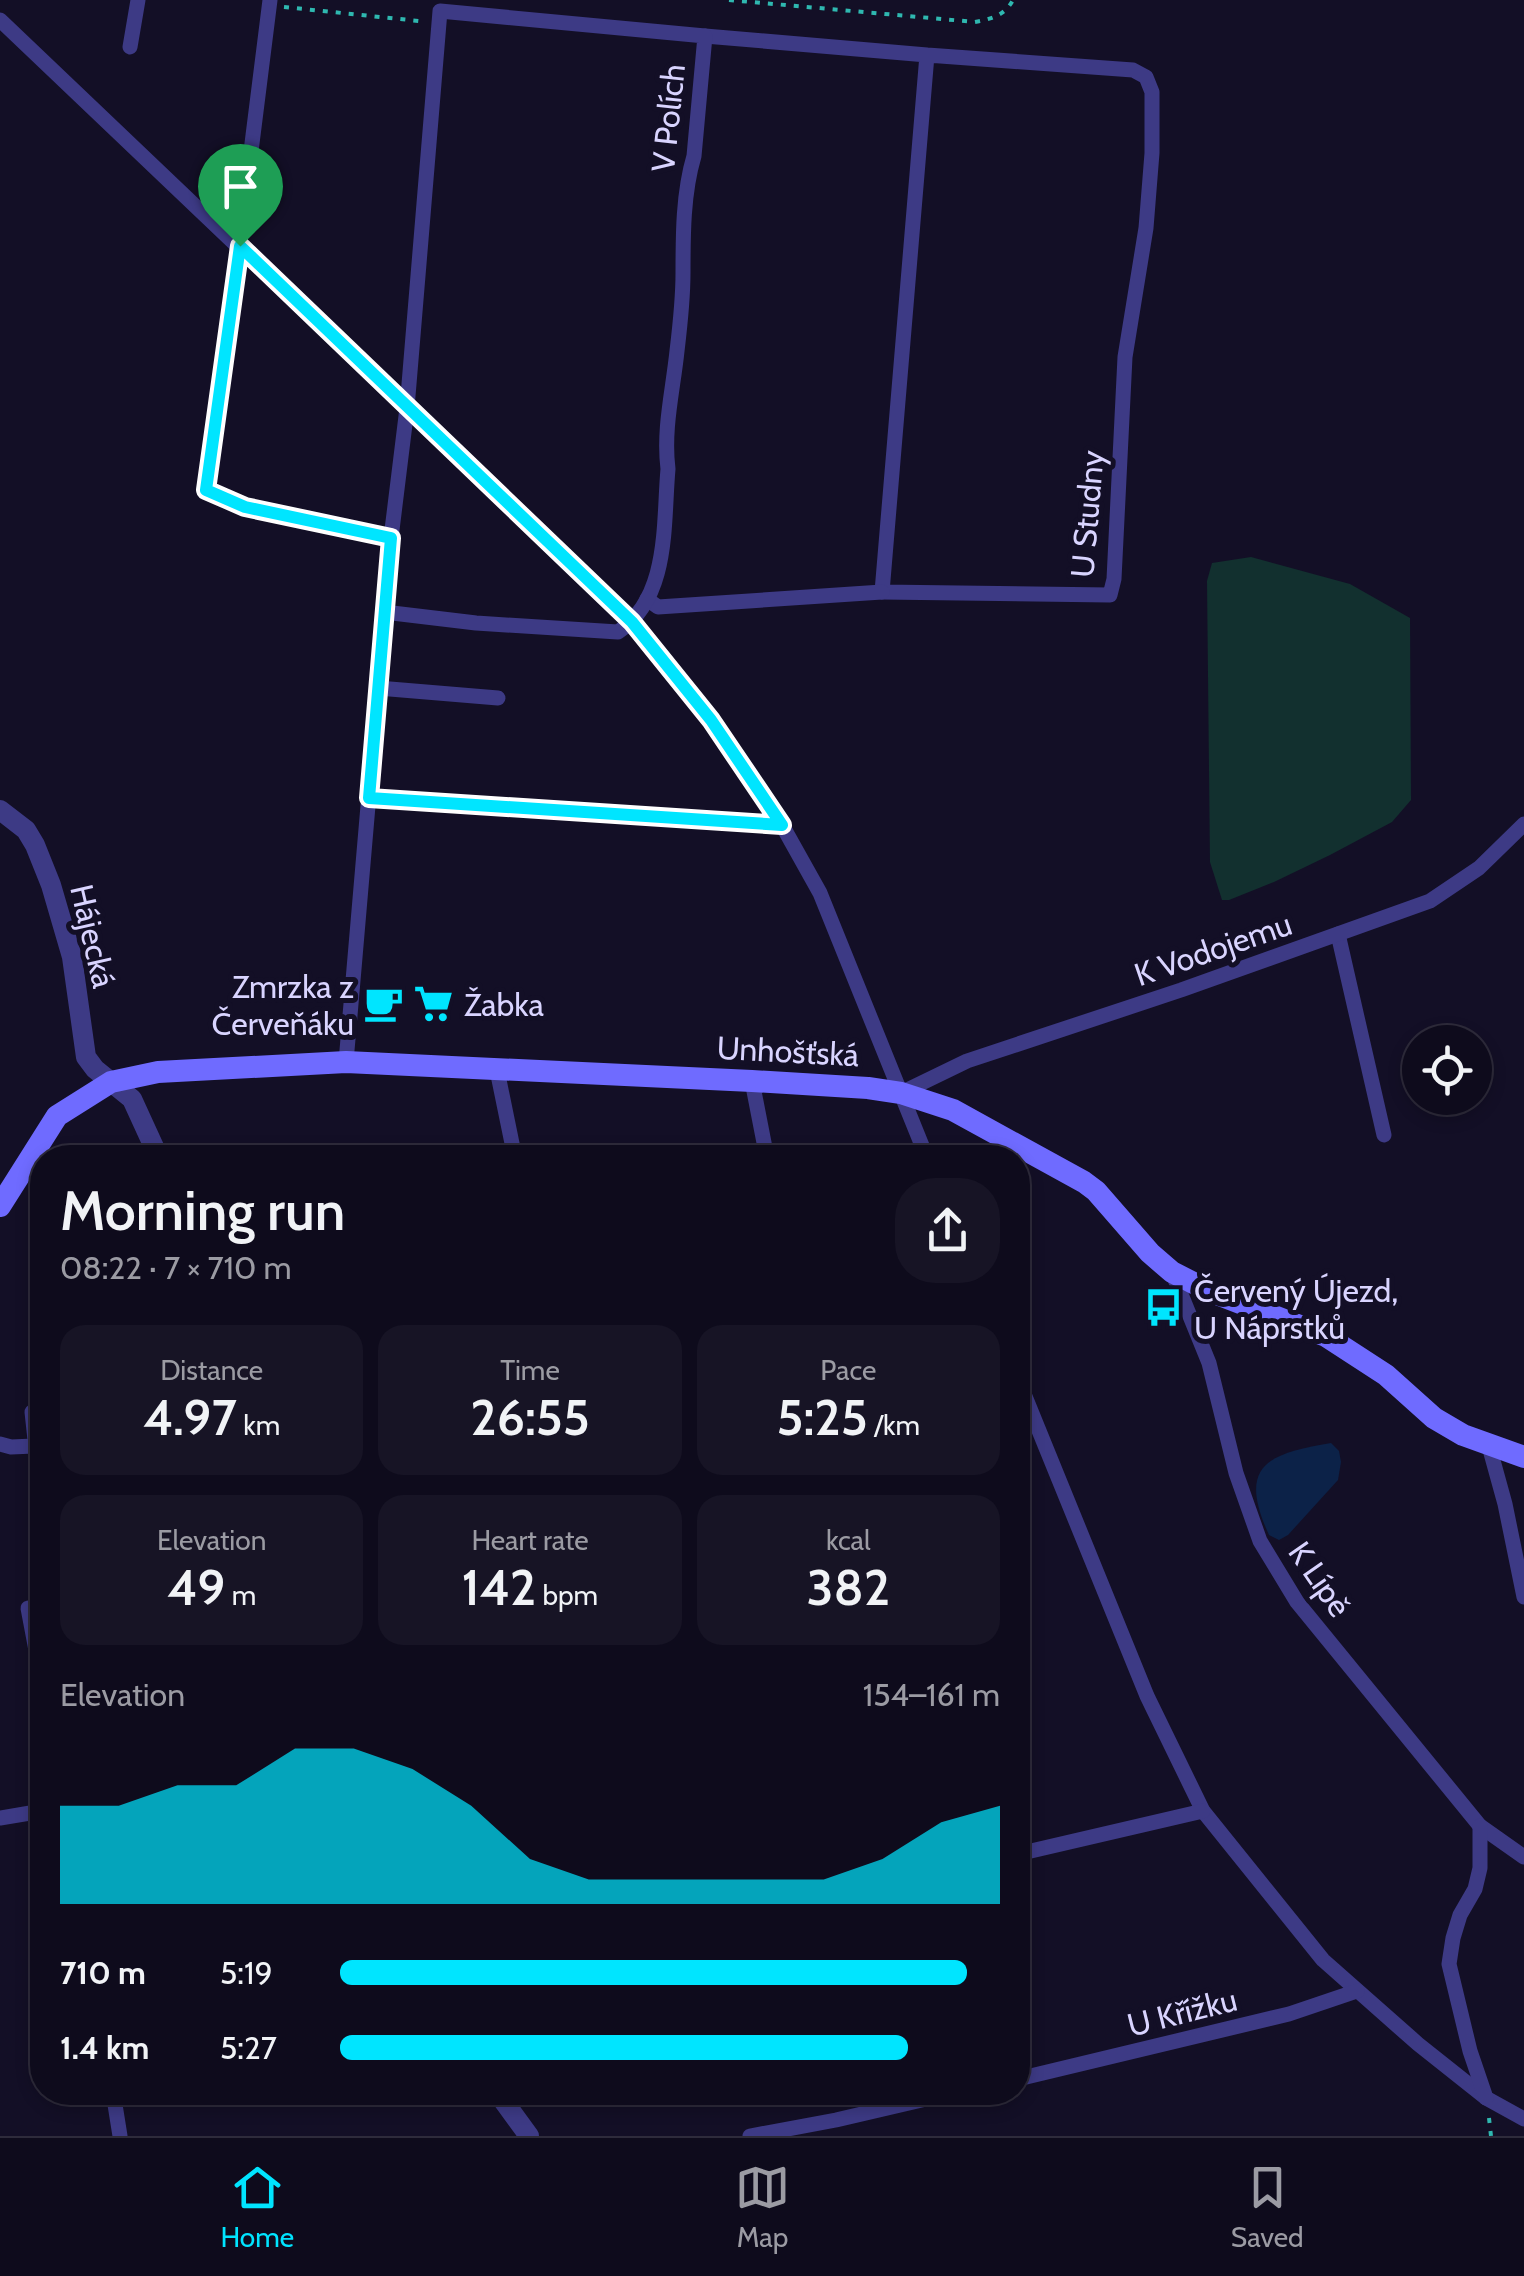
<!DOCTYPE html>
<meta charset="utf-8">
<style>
:root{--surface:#0e0b1c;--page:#171425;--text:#f1f3f6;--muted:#9b9ba3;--line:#2e2b3b;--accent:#00e5ff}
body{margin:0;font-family:Cabin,sans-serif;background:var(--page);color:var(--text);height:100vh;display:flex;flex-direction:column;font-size:38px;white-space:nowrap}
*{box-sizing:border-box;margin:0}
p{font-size:32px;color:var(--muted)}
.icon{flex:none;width:55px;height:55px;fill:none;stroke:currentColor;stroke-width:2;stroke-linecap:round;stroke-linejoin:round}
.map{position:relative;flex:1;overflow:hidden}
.side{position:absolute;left:30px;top:1145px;width:1000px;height:960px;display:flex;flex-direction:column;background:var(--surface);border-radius:40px;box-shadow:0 5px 15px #0003,0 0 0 2px var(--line)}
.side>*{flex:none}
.tools{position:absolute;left:1402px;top:1025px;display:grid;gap:20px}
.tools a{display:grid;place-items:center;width:90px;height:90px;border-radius:50%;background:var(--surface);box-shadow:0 5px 15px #0003,0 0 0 2px var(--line);font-size:50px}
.pin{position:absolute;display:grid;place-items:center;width:85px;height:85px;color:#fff;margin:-102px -42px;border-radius:50% 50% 50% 0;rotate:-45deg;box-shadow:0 0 10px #0007}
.pin .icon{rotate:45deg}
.round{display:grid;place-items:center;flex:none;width:105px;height:105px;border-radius:40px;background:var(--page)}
.overview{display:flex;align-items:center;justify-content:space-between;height:170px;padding:0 30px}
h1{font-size:55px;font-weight:600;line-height:75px}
.figures{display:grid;grid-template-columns:repeat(3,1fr);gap:15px;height:170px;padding:10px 30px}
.figures div{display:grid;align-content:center;border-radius:25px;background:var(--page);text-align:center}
.figures b{font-size:50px;font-weight:600}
.figures small{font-size:28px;font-weight:400}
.figures p{font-size:28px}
.chart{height:280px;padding:20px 30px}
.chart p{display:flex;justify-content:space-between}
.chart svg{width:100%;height:180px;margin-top:10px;fill:var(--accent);opacity:.7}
ul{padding:0 30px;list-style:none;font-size:32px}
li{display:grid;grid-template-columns:160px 120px 1fr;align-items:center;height:75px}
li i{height:25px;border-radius:12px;background:var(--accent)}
.tabs{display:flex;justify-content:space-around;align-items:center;height:140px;border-top:2px solid var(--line);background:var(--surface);font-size:28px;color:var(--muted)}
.tabs a{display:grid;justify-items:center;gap:5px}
.tabs .current{color:var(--accent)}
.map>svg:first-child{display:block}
</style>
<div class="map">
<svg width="1524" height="2136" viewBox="0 0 1524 2136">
<rect width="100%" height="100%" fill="#130f26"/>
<path fill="#12302f" d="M1251,557L1350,584L1410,618L1411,800L1392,822L1330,855L1274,882L1229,900H1222L1210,862L1207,581L1212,563Z"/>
<path fill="#0c2248" d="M1331,1443L1339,1451L1341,1462L1338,1480L1288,1535L1279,1540L1269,1535C1237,1465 1267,1454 1331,1443Z"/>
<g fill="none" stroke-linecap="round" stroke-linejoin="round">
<g stroke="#2fb8b0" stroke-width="4" stroke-dasharray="5 8" stroke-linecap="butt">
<path d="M729,0L975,22C992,19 1005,15 1013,0"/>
<path d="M284,7L419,21L423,19"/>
<path d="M1489,2118L1491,2136"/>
</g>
<g stroke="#3d3a85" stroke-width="15">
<path d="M270,0L239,247L205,490L245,507L391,538"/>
<path d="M0,20L632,622L711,719L782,825L820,893L927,1158"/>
<path d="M705,36L927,55L882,592L1110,595L1114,579L1125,357L1146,228L1152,153V92L1146,77L1133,70L927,55"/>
<path d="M130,47L138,0"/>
<path d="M647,599L658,607L882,592"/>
<path d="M378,688L498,698"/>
<path d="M369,799L782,825"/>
<path d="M1338,934L1384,1135"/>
<path d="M346,1062L391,538L407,408L440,11L705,36L694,156C683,193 683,235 683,273C683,299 680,326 677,351C673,390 663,429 668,469C663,524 670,597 618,632L476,623L384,612"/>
<path d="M497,1070L515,1158"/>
<path d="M752,1081L767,1158"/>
<path d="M901,1093L967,1061L1181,990L1430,901L1479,868L1524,824"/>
<path d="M1172,1272L1209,1363L1236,1473L1260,1541L1297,1602L1480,1826L1524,1857"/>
<path d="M1018,1379L1147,1696L1203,1811L1323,1960L1418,2044L1486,2098L1524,2119"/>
<path d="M32,1412L39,1477"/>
<path d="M0,1444L11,1447L34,1446"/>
<path d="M1489,1446L1505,1504L1524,1597"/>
<path d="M28,1608L42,1682"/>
<path d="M0,1818L42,1811"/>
<path d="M1480,1826V1868L1475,1889L1460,1915L1453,1938L1449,1964L1470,2051L1486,2098"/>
<path d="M1018,1854L1203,1811"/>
<path d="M1018,2079L1289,2014L1357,1991"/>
<path d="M113,2092L120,2136"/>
<path d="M750,2136L836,2120L956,2092"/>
</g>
<g stroke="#3d3a85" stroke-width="20">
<path d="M0,810L26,830L35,845L51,885L72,957L86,1057L95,1069L132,1099L159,1158"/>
<path d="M497,2092L529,2136"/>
</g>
<path stroke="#6f6bff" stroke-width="22" d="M0,1206L57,1116L111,1082L158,1072L346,1062L752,1081L868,1088L901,1093L953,1110L1084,1182L1096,1191L1150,1253L1172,1272L1209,1291L1326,1336L1386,1375L1434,1418L1463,1435L1524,1457"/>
</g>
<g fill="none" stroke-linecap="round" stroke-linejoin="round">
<defs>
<path id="route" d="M240,246L632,622L711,720L782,825L369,798L391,538L245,507L206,490Z"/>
</defs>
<use href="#route" stroke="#fff" stroke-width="20"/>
<use href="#route" stroke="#00e5ff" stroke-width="12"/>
</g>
<defs>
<symbol id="cafe-bare" viewBox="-9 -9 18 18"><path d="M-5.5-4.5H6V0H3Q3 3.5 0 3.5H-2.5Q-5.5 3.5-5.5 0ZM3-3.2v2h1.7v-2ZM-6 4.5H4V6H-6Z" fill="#00e5ff" stroke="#130f26" stroke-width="2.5" paint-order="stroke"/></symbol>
<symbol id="supermarket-bare" viewBox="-9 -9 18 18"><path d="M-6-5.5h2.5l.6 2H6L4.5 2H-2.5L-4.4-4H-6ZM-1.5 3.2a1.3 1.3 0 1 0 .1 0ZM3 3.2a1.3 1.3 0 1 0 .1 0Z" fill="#00e5ff" stroke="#130f26" stroke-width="2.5" paint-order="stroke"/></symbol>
<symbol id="bus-bare" viewBox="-9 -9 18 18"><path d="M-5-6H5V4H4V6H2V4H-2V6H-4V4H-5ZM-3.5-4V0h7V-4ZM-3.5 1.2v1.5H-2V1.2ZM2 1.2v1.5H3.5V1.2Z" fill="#00e5ff" stroke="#130f26" stroke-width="2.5" paint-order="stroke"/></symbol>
</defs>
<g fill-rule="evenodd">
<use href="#cafe-bare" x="356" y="976" width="55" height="55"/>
<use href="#supermarket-bare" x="406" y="976" width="55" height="55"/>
<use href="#bus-bare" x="1136" y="1280" width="55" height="55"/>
</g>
<g text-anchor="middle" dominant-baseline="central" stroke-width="10" stroke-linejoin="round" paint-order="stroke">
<g font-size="32" fill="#d9d4ff" stroke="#130f26">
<text transform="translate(668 118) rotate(-84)">V Polích</text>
<text transform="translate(1087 514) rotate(-85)">U Studny</text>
<text transform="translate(93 936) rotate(77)">Hájecká</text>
<text transform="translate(1213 949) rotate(-19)">K Vodojemu</text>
<text transform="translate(788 1051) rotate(3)">Unhošťská</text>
<text transform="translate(1320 1579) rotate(55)">K Lípě</text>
<text transform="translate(1182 2012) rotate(-14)">U Křížku</text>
</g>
<g font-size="32" fill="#d9d4ff" stroke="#130f26" text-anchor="start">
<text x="354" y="986" text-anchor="end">Zmrzka z<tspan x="354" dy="37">Červeňáku</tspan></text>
<text x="464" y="1004">Žabka</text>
<text x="1194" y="1290">Červený Újezd,<tspan x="1194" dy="37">U Náprstků</tspan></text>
</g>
</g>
</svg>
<div class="tools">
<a><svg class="icon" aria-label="locate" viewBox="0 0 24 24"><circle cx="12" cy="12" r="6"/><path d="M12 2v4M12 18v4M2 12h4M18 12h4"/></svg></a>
</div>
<div class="pin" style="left:240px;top:246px;background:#1e9e55"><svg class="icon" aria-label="arrive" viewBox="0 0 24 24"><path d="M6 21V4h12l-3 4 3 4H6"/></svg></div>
<section class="side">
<div class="overview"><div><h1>Morning run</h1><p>08:22 · 7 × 710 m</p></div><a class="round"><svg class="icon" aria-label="share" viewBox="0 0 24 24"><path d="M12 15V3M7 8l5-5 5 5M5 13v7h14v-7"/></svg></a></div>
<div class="figures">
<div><p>Distance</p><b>4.97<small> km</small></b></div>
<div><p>Time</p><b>26:55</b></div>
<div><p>Pace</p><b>5:25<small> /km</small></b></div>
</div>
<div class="figures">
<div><p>Elevation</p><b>49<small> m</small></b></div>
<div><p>Heart rate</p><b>142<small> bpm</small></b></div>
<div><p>kcal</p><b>382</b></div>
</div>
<div class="chart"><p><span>Elevation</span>154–161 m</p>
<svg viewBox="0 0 160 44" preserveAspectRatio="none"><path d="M0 44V20L10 20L20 15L30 15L40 6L50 6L60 11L70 20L80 33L90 38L100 38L110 38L120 38L130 38L140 33L150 24L160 20V44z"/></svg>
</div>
<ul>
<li><b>710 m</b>5:19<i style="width:95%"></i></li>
<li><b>1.4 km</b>5:27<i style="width:86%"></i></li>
</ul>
</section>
</div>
<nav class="tabs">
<a class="current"><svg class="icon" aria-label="home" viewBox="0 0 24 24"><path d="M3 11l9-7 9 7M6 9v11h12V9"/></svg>Home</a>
<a><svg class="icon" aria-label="map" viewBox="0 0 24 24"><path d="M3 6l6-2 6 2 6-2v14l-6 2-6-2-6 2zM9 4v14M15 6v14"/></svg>Map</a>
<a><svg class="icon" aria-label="saved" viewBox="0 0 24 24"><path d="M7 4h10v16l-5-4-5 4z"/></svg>Saved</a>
</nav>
